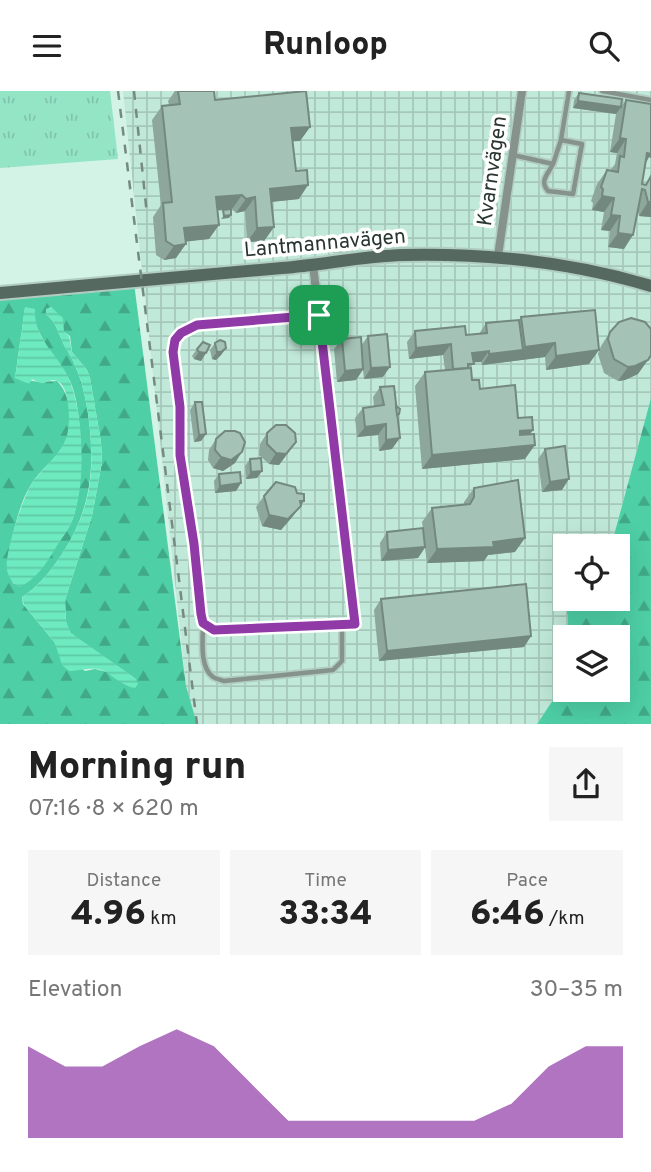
<!DOCTYPE html>
<meta charset="utf-8">
<style>
:root{--surface:#fff;--page:#f6f6f6;--text:#222;--muted:#767676;--accent:#8f3aa7}
body{margin:0;font-family:Overpass,sans-serif;background:var(--page);color:var(--text);height:100vh;display:flex;flex-direction:column;font-size:26px;white-space:nowrap}
*{box-sizing:border-box;margin:0}
p{font-size:23px;color:var(--muted)}
.icon{flex:none;width:38px;height:38px;fill:none;stroke:currentColor;stroke-width:2;stroke-linecap:round;stroke-linejoin:round}
.map{position:relative;height:633px;overflow:hidden}
.panel{display:flex;flex-direction:column;background:var(--surface);flex:1}
.panel>*{flex:none}
.tools{position:absolute;left:553px;top:443px;display:grid;gap:14px}
.tools a{display:grid;place-items:center;width:77px;height:77px;border-radius:0px;background:var(--surface);box-shadow:0 7px 28px #0002;font-size:35px}
.pin{position:absolute;display:grid;place-items:center;width:60px;height:60px;color:#fff;margin:-30px;border-radius:14px;box-shadow:0 4px 10px #0006}
.round{display:grid;place-items:center;flex:none;width:74px;height:74px;border-radius:0px;background:var(--page)}
.head{display:flex;align-items:center;justify-content:space-between;height:119px;padding:0 28px}
h1{font-size:38px;font-weight:800;line-height:52px}
.metrics{display:grid;grid-template-columns:repeat(3,1fr);gap:10px;height:119px;padding:7px 28px}
.metrics div{display:grid;align-content:center;border-radius:0px;background:var(--page);text-align:center}
.metrics b{font-size:35px;font-weight:800}
.metrics small{font-size:19px;font-weight:400}
.metrics p{font-size:19px}
.chart{height:196px;padding:14px 28px}
.chart p{display:flex;justify-content:space-between}
.chart svg{width:100%;height:126px;margin-top:7px;fill:var(--accent);opacity:.7}
header{display:flex;justify-content:space-between;align-items:center;height:91px;padding:0 28px;background:var(--surface);font-size:32px;font-weight:800}
.map>svg:first-child{display:block}
</style>
<header><svg class="icon" aria-label="menu" viewBox="0 0 24 24"><path d="M4 6h16M4 12h16M4 18h16"/></svg>Runloop<svg class="icon" aria-label="search" viewBox="0 0 24 24"><circle cx="10" cy="10" r="6"/><path d="M15 15l6 6"/></svg></header>
<div class="map">
<svg width="651" height="633" viewBox="0 0 651 633">
<defs>
<pattern id="industrial-grid" width="8" height="8" patternUnits="userSpaceOnUse" patternTransform="scale(1.75)"><rect width="8" height="8" fill="#c1e9d9"/><path d="M0 4h8M4 0v8" fill="none" stroke="#a6c8bb"/></pattern>
<pattern id="grass-tufts" width="24" height="20" patternUnits="userSpaceOnUse" patternTransform="scale(1.75)"><rect width="24" height="20" fill="#94e5c6"/><path d="M3 7l-1-3M5 7V3M7 7l1-3M15 17l-1-3M17 17v-4M19 17l1-3" fill="none" stroke="#80c5ab"/></pattern>
<pattern id="forest-firs" width="22" height="20" patternUnits="userSpaceOnUse" patternTransform="scale(1.75)"><rect width="22" height="20" fill="#4ecfa5"/><path d="M5 1l3.5 6h-7zM16 11l3.5 6h-7z" fill="#41a987"/></pattern>
<pattern id="water-rules" width="6" height="5" patternUnits="userSpaceOnUse" patternTransform="scale(1.75)"><rect width="6" height="5" fill="#6deabf"/><path d="M0 2.5h6" fill="none" stroke="#5fc9a5"/></pattern>
</defs>
<rect width="100%" height="100%" fill="#d3f3e6"/>
<path fill="url(#industrial-grid)" d="M123,0H651V307L613,448L584,455H565V459L562,460L569,546H565V591L537,633H197L186,596Z"/>
<path fill="url(#grass-tufts)" d="M0,0H110L118,68L0,77Z"/>
<g fill="url(#forest-firs)" fill-rule="evenodd">
<path d="M134,192L186,595L197,633H0V208L3,206ZM51,216L64,241L70,245L72,261L87,279L90,287L101,351L102,371L92,425L65,509L66,531L70,542L136,588L95,578L85,580L58,560L55,552L23,513L22,506C40,494 50,481 62,463C90,420 95,381 89,330C86,305 80,280 67,259C59,247 58,232 46,223V219ZM25,217C35,230 40,244 49,259C55,270 65,279 70,290C84,319 85,406 70,434C58,457 33,475 14,493C5,478 8,468 11,452C16,431 20,411 32,392C41,378 55,369 63,355C74,335 72,305 57,290L39,291L15,287Z"/>
<path d="M651,307V633H537L565,591V598H618V546H569L566,508H618V455H584L613,448Z"/>
</g>
<g fill="url(#water-rules)">
<path d="M25,216L35,218C33,250 62,265 71,293C84,330 86,394 72,430C68,440 60,449 55,458C46,473 36,489 19,496C14,493 8,486 7,479C4,463 24,401 35,388C46,374 61,363 67,345C70,334 72,288 52,289C51,289 43,293 42,293L32,288L29,293L15,287Z"/>
<path d="M51,216L63,227L64,241L69,245L72,261L87,279L90,287L101,351L102,371L92,425L65,509L66,531L71,542L136,588L138,593L135,597C122,595 115,586 104,580C95,575 79,580 69,580L62,574L55,552L24,514L22,506C40,494 50,481 62,463C91,418 95,383 89,330C86,305 80,280 67,259C59,247 58,232 46,223V218Z"/>
</g>
<g fill="none" stroke-linecap="round" stroke-linejoin="round">
<defs>
<g id="lane">
<path d="M602,0L651,9"/>
<path d="M561,49L569,0"/>
<path d="M513,64L553,73C548,83 539,90 548,100L573,103L582,53L561,49L553,73"/>
<path d="M318,224L197,234L181,242L175,249L173,261L180,316V364L203,532L214,539L226,540L355,533"/>
<path d="M203,533C203,548 199,576 213,586C216,588 221,589 224,590L333,579L342,570V534"/>
</g>
<g id="street">
<path d="M498,165L522,0"/>
<path d="M313,174L355,533"/>
</g>
<path id="secondary" d="M0,202C94,193 188,185 282,177C322,174 363,165 403,164C487,162 571,171 651,195"/>
</defs>
<use href="#lane" stroke="#b1cdc2" stroke-width="8"/>
<use href="#street" stroke="#b1cdc2" stroke-width="11"/>
<use href="#secondary" stroke="#b1cdc2" stroke-width="16"/>
<use href="#lane" stroke="#86938d" stroke-width="4.5"/>
<use href="#street" stroke="#86938d" stroke-width="8"/>
<use href="#secondary" stroke="#566961" stroke-width="12"/>
<g stroke="#758a81" stroke-width="2.5" stroke-dasharray="9 9" stroke-linecap="butt">
<path d="M118,0L197,633"/>
<path d="M134,0L147,124"/>
</g>
</g>
<g fill="#8da79c">
<path d="M175,0H214L215,9L310,36L300,50H293L299,108L271,111L274,136L264,150L247,151L245,120L236,122L232,118L218,119L209,148L185,150L176,167L164,169L156,164L153,126L161,114L152,29L162,15L169,14L168,10Z"/>
<path d="M579,2L621,16L626,9L651,13V67L649,66L646,72L642,93L645,94L651,85V126L639,125L638,121L624,158L608,156L610,140L601,139L604,121L592,119L593,112L591,110L597,93L607,79L610,80L615,73L617,62L610,61L616,23L573,17L574,9Z"/>
<path d="M521,226L589,273L546,279L545,266L482,274L481,271H473L471,277L472,289L480,298L518,327L530,344L525,368L422,378L415,295L425,281L445,279L443,264L409,268L407,251L415,240L466,244L479,243L486,232L519,229Z"/>
<path d="M610,241L638,283L625,289L618,290L604,282L598,263L601,255Z"/>
<path d="M368,245L383,286L364,288L363,279L356,289L337,291L334,258L342,248L361,255Z"/>
<path d="M215,252L226,257L221,264L216,269L212,268L210,259Z"/>
<path d="M197,258L206,262L201,270L194,268L192,265Z"/>
<path d="M380,296L392,358L379,360L378,344L357,346L355,327L363,317L374,315L373,306Z"/>
<path d="M195,311L206,343L201,350L194,351L190,319Z"/>
<path d="M267,342L296,351L279,374L269,373L259,364L260,353Z"/>
<path d="M216,348L235,372L223,380L213,377L208,369L209,359Z"/>
<path d="M545,358L562,399L542,401L538,368Z"/>
<path d="M250,368L262,380L257,387L246,388L245,375Z"/>
<path d="M219,383L241,392L236,400L215,402L214,390Z"/>
<path d="M474,397L515,461L488,464L484,470L427,472L425,457L418,467L381,470L380,452L387,441L423,438L422,431L432,417L464,414V411Z"/>
<path d="M297,402L304,410L293,425L281,439L262,435L256,416L264,405Z"/>
<path d="M381,508L531,545L524,556L379,570L374,519Z"/>
</g>
<g fill="#73887f">
<path d="M578,10L621,16L616,23L573,17Z"/>
<path d="M310,36L300,50L281,51L291,37Z"/>
<path d="M620,47L626,48L617,62L610,61Z"/>
<path d="M651,54V67L649,66L642,77L637,76Z"/>
<path d="M308,94L299,108L260,112L270,98Z"/>
<path d="M242,104L232,118L206,120L216,106Z"/>
<path d="M602,105L614,107L604,121L592,119Z"/>
<path d="M255,106L245,120L236,122L246,108Z"/>
<path d="M648,111H651V126L639,125Z"/>
<path d="M231,124L229,127L221,128L224,125Z"/>
<path d="M611,124L620,125L610,140L601,139Z"/>
<path d="M219,134L209,148L174,152L184,137Z"/>
<path d="M274,136L264,150L247,151L257,137Z"/>
<path d="M618,142L633,144L624,158L608,156Z"/>
<path d="M186,153L176,167L164,169L174,155Z"/>
<path d="M555,252L545,266L482,274L489,263L523,259L525,256Z"/>
<path d="M451,253L443,264L409,268L416,257Z"/>
<path d="M226,257L221,264L216,269L212,268L217,261Z"/>
<path d="M599,259L589,273L546,279L556,265Z"/>
<path d="M489,260L481,271L464,272L472,262Z"/>
<path d="M199,261L206,262L201,270L194,268Z"/>
<path d="M648,269L638,283L625,289L618,290L628,276Z"/>
<path d="M390,276L383,286L364,288L371,277Z"/>
<path d="M363,278L356,289L337,291L345,280Z"/>
<path d="M386,333L378,344L357,346L365,336Z"/>
<path d="M533,339L523,353L510,354L520,340Z"/>
<path d="M206,343L201,350L194,351L199,344Z"/>
<path d="M400,347L392,358L379,360L386,349Z"/>
<path d="M296,351L279,374L269,373L276,362Z"/>
<path d="M535,354L525,368L422,378L432,364Z"/>
<path d="M242,361L235,372L223,380L213,377L221,366Z"/>
<path d="M262,380L257,387L246,388L251,381Z"/>
<path d="M569,388L562,399L542,401L550,391Z"/>
<path d="M241,392L236,400L215,402L220,395Z"/>
<path d="M300,410H304L293,425L281,439L262,435L269,424Z"/>
<path d="M525,447L515,461L488,464L484,470L427,472L437,458Z"/>
<path d="M425,456L418,467L381,470L388,459Z"/>
<path d="M531,545L524,556L379,570L387,560Z"/>
</g>
<g fill="#a4c2b5" stroke="#73887f" stroke-width="2">
<path d="M178,0H214L215,9L306,0L310,36L291,37L296,80L307,79L308,94L270,98L274,136L257,137L255,106L246,108L242,104L216,106L219,134L184,137L186,153L174,155L166,150L163,112L172,111L162,15L180,13Z"/>
<path d="M579,2L622,8L621,16L578,10Z"/>
<path d="M626,9L651,13V63L647,62L642,93L646,94L651,85V111H648L645,99L642,98L633,144L618,142L620,125L611,124L614,107L602,105L603,98L601,96L607,79L618,81L620,65L624,66L626,48L620,47Z"/>
<path d="M231,118V124L224,125L223,119Z"/>
<path d="M595,219L599,259L556,265L555,252L525,256L521,226Z"/>
<path d="M631,227L645,231L651,238V264L648,269L635,275L628,276L614,268L608,248L610,241L619,231Z"/>
<path d="M519,229L523,259L489,263V260L472,262L474,273H468V277L453,278L451,253L416,257L415,240L465,235L466,244L487,242L486,232Z"/>
<path d="M387,243L390,276L371,277L368,245Z"/>
<path d="M361,246L363,278L345,280L342,248Z"/>
<path d="M220,249L225,251L226,257L221,261H217L215,252Z"/>
<path d="M203,251L210,254L206,262L199,261L197,258Z"/>
<path d="M471,277L472,289H479L480,298L515,294L518,327L532,326L533,339L520,340V344L534,343L535,354L432,364L425,281Z"/>
<path d="M394,295L400,347L386,349V333L365,336L363,317L384,314L380,296Z"/>
<path d="M195,311H202L206,343L199,344Z"/>
<path d="M396,315L400,318L399,323L397,324Z"/>
<path d="M276,334H286L295,342L296,351L286,363L276,362L267,353V342Z"/>
<path d="M225,340H235L240,342L245,351L242,361L231,369L221,366L215,359L216,348Z"/>
<path d="M565,355L569,388L550,391L545,358Z"/>
<path d="M261,367L262,380L251,381L250,368Z"/>
<path d="M240,381L241,392L220,395L219,383Z"/>
<path d="M518,389L525,447L493,451L494,456L437,458L432,417L470,413L474,406V397Z"/>
<path d="M276,391L295,396L297,402L304,403V410H300L301,415L288,428L269,424L264,405Z"/>
<path d="M423,437L425,456L388,459L387,441Z"/>
<path d="M526,493L531,545L387,560L381,508Z"/>
</g>
<g fill="none" stroke-linecap="round" stroke-linejoin="round">
<defs>
<path id="route" d="M319,224L355,533L214,539L203,532L201,523L194,453L180,364V316L173,261L175,249L181,242L197,234Z"/>
</defs>
<use href="#route" stroke="#fff" stroke-width="14"/>
<use href="#route" stroke="#8f3aa7" stroke-width="9"/>
</g>
<g text-anchor="middle" dominant-baseline="central" stroke-width="7" stroke-linejoin="round" paint-order="stroke">
<g font-size="21" fill="#2a3631" stroke="#fff">
<text transform="translate(493 80) rotate(-82)">Kvarnvägen</text>
<text transform="translate(325 153) rotate(-5)">Lantmannavägen</text>
</g>
</g>
</svg>
<div class="tools">
<a><svg class="icon" aria-label="locate" viewBox="0 0 24 24"><circle cx="12" cy="12" r="6"/><path d="M12 2v4M12 18v4M2 12h4M18 12h4"/></svg></a>
<a><svg class="icon" aria-label="layers" viewBox="0 0 24 24"><path d="M12 4l9 5-9 5-9-5zM3 14l9 5 9-5"/></svg></a>
</div>
<div class="pin" style="left:319px;top:224px;background:#1e9e55"><svg class="icon" aria-label="arrive" viewBox="0 0 24 24"><path d="M6 21V4h12l-3 4 3 4H6"/></svg></div>
</div>
<section class="panel">
<div class="head"><div><h1>Morning run</h1><p>07:16 · 8 × 620 m</p></div><a class="round"><svg class="icon" aria-label="share" viewBox="0 0 24 24"><path d="M12 15V3M7 8l5-5 5 5M5 13v7h14v-7"/></svg></a></div>
<div class="metrics">
<div><p>Distance</p><b>4.96<small> km</small></b></div>
<div><p>Time</p><b>33:34</b></div>
<div><p>Pace</p><b>6:46<small> /km</small></b></div>
</div>
<div class="chart"><p><span>Elevation</span>30–35 m</p>
<svg viewBox="0 0 160 44" preserveAspectRatio="none"><path d="M0 44V12L10 19L20 19L30 12L40 6L50 12L60 25L70 38L80 38L90 38L100 38L110 38L120 38L130 32L140 19L150 12L160 12V44z"/></svg>
</div>
</section>
